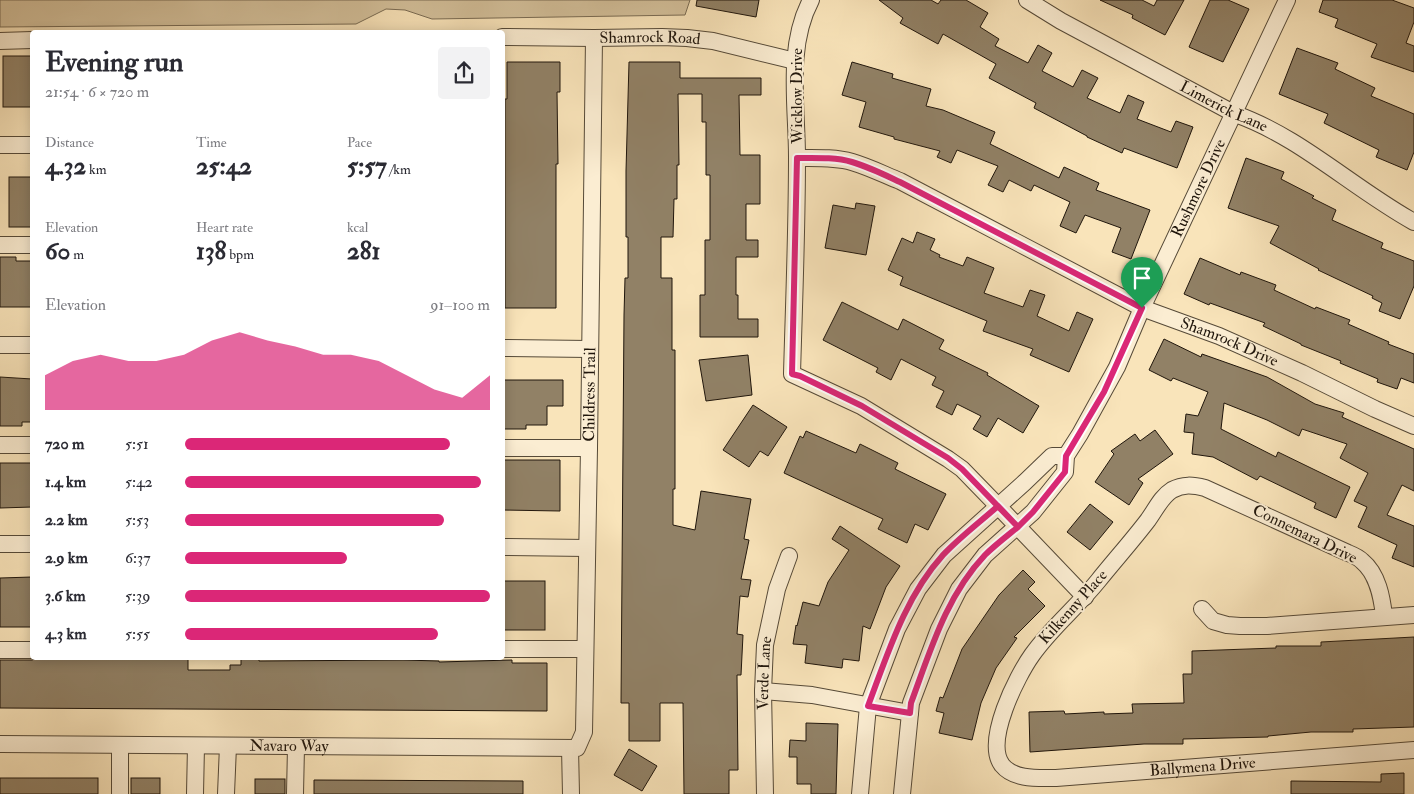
<!DOCTYPE html>
<meta charset="utf-8">
<style>
:root{--surface:#fff;--page:#f2f2f3;--text:#2b2b33;--muted:#7c7c81;--accent:#db2777}
body{margin:0;font-family:"IM FELL Double Pica",serif;background:var(--page);color:var(--text);height:100vh;display:flex;flex-direction:column;font-size:19px;white-space:nowrap}
*{box-sizing:border-box;margin:0}
p{font-size:16px;color:var(--muted)}
.icon{flex:none;width:28px;height:28px;fill:none;stroke:currentColor;stroke-width:2;stroke-linecap:round;stroke-linejoin:round}
.map{position:relative;flex:1;overflow:hidden}
.panel{position:absolute;left:30px;top:30px;width:475px;height:630px;display:flex;flex-direction:column;background:var(--surface);border-radius:5px;box-shadow:0 2px 12px #0003}
.panel>*{flex:none}
.pin{position:absolute;display:grid;place-items:center;width:42px;height:42px;color:#fff;margin:-51px -21px;border-radius:50% 50% 50% 0;rotate:-45deg;box-shadow:0 0 5px #0007}
.pin .icon{rotate:45deg}
.round{display:grid;place-items:center;flex:none;width:52px;height:52px;border-radius:5px;background:var(--page)}
.summary{display:flex;align-items:center;justify-content:space-between;height:85px;padding:0 15px}
h1{font-size:28px;font-weight:700;line-height:38px}
.metrics{display:grid;grid-template-columns:repeat(3,1fr);gap:8px;height:85px;padding:5px 15px}
.metrics div{display:grid;align-content:center}
.metrics b{font-size:25px;font-weight:700}
.metrics small{font-size:14px;font-weight:400}
.metrics p{font-size:14px}
.chart{height:140px;padding:10px 15px}
.chart p{display:flex;justify-content:space-between}
.chart svg{width:100%;height:90px;margin-top:5px;fill:var(--accent);opacity:.7}
ul{padding:0 15px;list-style:none;font-size:16px}
li{display:grid;grid-template-columns:80px 60px 1fr;align-items:center;height:38px}
li i{height:12px;border-radius:6px;background:var(--accent)}
.map>svg:first-child{display:block}
</style>
<div class="map">
<svg width="1414" height="794" viewBox="0 0 1414 794">
<rect width="100%" height="100%" fill="#f9e4ba"/>
<filter id="stains"><feTurbulence type="fractalNoise" baseFrequency=".004" numOctaves="4"/><feColorMatrix values="0 0 0 0 .2 0 0 0 0 .09 0 0 0 0 .02 0 0 0 .5 -.17"/></filter>
<radialGradient id="worn" r=".72"><stop offset=".6" stop-color="#630" stop-opacity="0"/><stop offset="1" stop-color="#630" stop-opacity=".3"/></radialGradient>
<path fill="#d4c19c" stroke="#7a6c54" d="M0,0H690L685,15L432,19L405,10L386,9L356,24L0,27Z"/>
<g fill="#918166" stroke="#20160c">
<path d="M697,0H759L756,17L696,6Z"/>
<path d="M879,0H931L938,4L941,0H966L988,13L980,27L999,39L995,46L1028,63L1038,45L1052,53L1042,71L1073,87L1082,70L1098,78L1087,98L1120,113L1128,95L1144,102L1137,119L1171,132L1176,121L1193,127L1177,168L1124,148L1122,153L1087,137V136L1034,108L1036,103L989,78L996,64L943,34L938,44L900,23L903,18Z"/>
<path d="M1100,0H1142L1154,6L1157,0H1184L1165,35L1132,18L1133,15Z"/>
<path d="M1210,0H1228L1249,9L1223,62L1189,47Z"/>
<path d="M1323,0H1392L1414,8V22L1406,43L1414,46V72L1371,57L1377,44L1335,27L1338,19L1319,12Z"/>
<path d="M1297,48L1338,63L1335,69L1375,88L1371,96L1414,114V152L1407,170L1376,157L1379,150L1324,123L1328,114L1279,94Z"/>
<rect x="3" y="56" width="29" height="51"/>
<path d="M507,62H560V92H557L558,164H556V308H505V99H507Z"/>
<path d="M629,62H680V78H761V95H739L740,155H760V204H746V240H758V257H736V295H738V319H758V337H700V295H705V240H710V175H706V122H702V94H678L679,165H677V199H674L673,237H661V278H672V350H675V489H673V525L695,530L701,491L751,499L744,539L749,540L741,579L751,580L748,597L740,596L737,634L743,635L741,675H737L738,770H729V794H684L683,703H660V741H629V703H621L624,315L625,278H628V237H626V171Z"/>
<path d="M852,62L893,74L892,78L931,89L926,106L943,110L995,132L990,144L1059,178L1064,167L1099,183L1096,190L1150,210L1131,259L1112,252L1121,228L1085,215L1076,233L1060,226L1070,202L1034,185L1031,191L1009,180L1003,192L988,185L998,166L957,150L951,163L937,157L940,151L894,139V137L859,127L866,102L842,95Z"/>
<path d="M1246,158L1284,172L1281,179L1314,196L1312,198L1336,210L1332,220L1383,243L1381,248L1414,261V286L1400,319L1379,311L1382,303L1372,298L1373,296L1318,270L1319,269L1270,243L1279,226L1228,208Z"/>
<rect x="9" y="177" width="23" height="50"/>
<path d="M856,203L875,206L866,255L825,248L833,205L855,209Z"/>
<path d="M917,232L935,239L930,250L940,255L939,257L963,266L967,257L994,268L984,293L1023,307L1030,290L1045,295L1037,316L1069,331L1077,312L1093,319L1069,372L1030,355L1033,349L983,331L987,321L900,285L903,277L888,270L902,238L913,243Z"/>
<path d="M0,257H16V261H32V307H0Z"/>
<path d="M1200,258L1240,275L1241,272L1276,285L1274,290L1315,309L1316,307L1350,320L1348,324L1389,342L1388,344L1414,354V383L1401,378L1397,389L1377,382L1378,379L1340,363L1341,361L1301,345V344L1263,326L1265,323L1210,303L1209,305L1184,294Z"/>
<path d="M842,302L898,330L903,319L944,340L939,349L988,373L987,375L1039,406L1023,433L998,418L987,437L973,429L981,416L957,404L952,415L936,407L944,391L932,385L936,377L901,359L891,380L876,372L878,368L823,340Z"/>
<path d="M1164,339L1201,357L1202,354L1267,377L1315,404L1344,413L1342,417L1414,449V491L1402,485L1387,515L1414,526V567L1392,558L1397,545L1358,527L1367,507L1354,501L1368,473L1340,458L1347,444L1302,429L1299,436L1267,420L1224,403L1221,429L1276,457L1278,452L1350,487L1336,518L1314,508L1316,503L1260,476L1257,480L1213,457L1192,454L1194,433L1184,432L1186,414L1198,416L1208,392L1173,378L1171,381L1149,370Z"/>
<path d="M748,355L752,395L706,401L699,360Z"/>
<path d="M0,377L32,379V422H22V426H0Z"/>
<path d="M502,380H563V406H547V425H526V429H502Z"/>
<path d="M753,405L787,427L768,456L760,451L749,467L723,450Z"/>
<path d="M1155,430L1173,454L1138,479L1143,483L1129,505L1095,482L1114,454L1111,451L1135,434L1140,441Z"/>
<path d="M806,431L856,453L860,444L898,463L895,469L946,494L928,530L915,524L907,543L878,529L883,519L784,473L800,436L803,438Z"/>
<path d="M502,460H560V511L502,510Z"/>
<path d="M0,463H32V507L0,508Z"/>
<path d="M1090,504L1113,522L1090,550L1067,532Z"/>
<path d="M840,526L900,566L886,587L870,629L863,626L859,661L843,659L842,668L805,663L807,645L793,644L796,625L797,626L803,602L819,606L828,582L849,550L832,539Z"/>
<path d="M1023,570L1035,582L1028,589L1045,606L1014,637L1017,638L996,668L981,703L972,740L939,733L944,713L936,711L940,697L943,698L962,649L999,595Z"/>
<path d="M32,577V627H0V578Z"/>
<rect x="502" y="581" width="43" height="49"/>
<path d="M1414,637V727L1353,729V732H1311L1268,736V737L1183,739V744H1144L1030,752L1029,712L1064,711L1065,714L1104,712V714L1133,713L1132,704L1184,703L1183,674H1192V651L1276,648V646H1321V642Z"/>
<path d="M38,658L188,659V670H230V665H241V658H259V661L403,660L439,661V662L512,660V663H547V711L0,708V660H32Z"/>
<path d="M806,723L838,724L836,794H811V784H797V757H789L790,740L806,741Z"/>
<path d="M629,749L657,766L642,791L614,775Z"/>
<path d="M1404,773V794H1291V781L1381,782V774Z"/>
<rect x="0" y="778" width="98" height="16"/>
<rect x="131" y="778" width="29" height="16"/>
<rect x="255" y="779" width="30" height="15"/>
<path d="M314,780L523,781V794H314Z"/>
</g>
<g fill="none" stroke-linecap="round" stroke-linejoin="round">
<defs>
<g id="minor">
<path d="M811,0C786,47 797,106 797,157C797,230 794,302 792,374L861,406L948,459L962,469L997,505L1085,597"/>
<path id="s1" d="M1027,0L1061,21L1235,114C1299,136 1354,189 1414,222"/>
<path id="s2" d="M502,37L594,38L662,37L687,38L713,41L795,61"/>
<path d="M0,41L32,40"/>
<path d="M0,145H32"/>
<path id="s3" d="M797,158C815,158 835,157 852,162C869,167 885,175 900,181L1142,308L1219,336L1302,373L1375,409L1414,426"/>
<path d="M0,245H32"/>
<path d="M0,345H32"/>
<path d="M502,348L589,349"/>
<path d="M0,445H32"/>
<path d="M502,448H589"/>
<path d="M0,544H32"/>
<path d="M502,547L587,548"/>
<path d="M1202,609L1213,621L1227,625L1240,626H1267L1414,615"/>
<path id="s4" d="M1384,616C1382,598 1378,574 1362,561C1358,557 1353,555 1348,553L1205,488C1193,485 1183,484 1172,490C1161,497 1156,509 1148,520C1132,541 1114,561 1098,581C1077,607 1051,628 1032,655C1017,676 984,741 1002,765C1014,780 1038,778 1056,778L1414,750"/>
<path d="M502,649H585"/>
<path d="M0,650H32"/>
<path d="M763,691L812,695L910,713"/>
<path id="s5" d="M0,744L577,748L584,732L589,448L594,38"/>
<path d="M120,745V794"/>
<path d="M570,748L571,794"/>
<path d="M195,794L196,746"/>
<path d="M226,794L228,746"/>
<path d="M295,794L296,747"/>
<path id="s6" d="M765,794L763,691L765,645L777,589L789,556"/>
<path d="M860,794L868,706L897,629L918,589L944,555L1025,482L1052,456H1066"/>
<path id="s7" d="M902,794L911,703L939,629L959,589L985,555L1033,512L1065,472L1066,456L1080,434L1117,367L1142,308L1287,0"/>
</g>
</defs>
<use href="#minor" stroke="#564a38" stroke-width="18"/>
<use href="#minor" stroke="#fbedd2" stroke-width="16"/>
</g>
<g fill="none" stroke-linecap="round" stroke-linejoin="round">
<defs>
<path id="route" d="M1142,308L900,182C885,175 869,167 852,162C835,157 815,158 797,158L792,374L800,376L862,406L948,458L962,469L1018,527C1007,536 995,545 985,555C946,596 930,652 911,703L910,713L868,706C888,653 905,597 943,555C960,537 980,522 998,506L1018,527L1033,512L1065,472L1066,456L1104,392L1142,308"/>
</defs>
<use href="#route" stroke="#fff" stroke-width="10"/>
<use href="#route" stroke="#db2777" stroke-width="6"/>
</g>
<g text-anchor="middle" dominant-baseline="central" stroke-width="4" stroke-linejoin="round" paint-order="stroke">
<g font-size="16" fill="#20160c" stroke="#fbedd2">
<text stroke="none"><textPath href="#s2" startOffset="148">Shamrock Road</textPath></text>
<text transform="translate(797 96) rotate(-90)">Wicklow Drive</text>
<text stroke="none"><textPath href="#s1" startOffset="224">Limerick Lane</textPath></text>
<text stroke="none"><textPath href="#s7" startOffset="689">Rushmore Drive</textPath></text>
<text stroke="none"><textPath href="#s3" startOffset="474">Shamrock Drive</textPath></text>
<text stroke="none"><textPath href="#s5" startOffset="932">Childress Trail</textPath></text>
<text transform="translate(1305 534) rotate(26)">Connemara Drive</text>
<text transform="translate(1073 607) rotate(-48)">Kilkenny Place</text>
<text stroke="none"><textPath href="#s6" startOffset="121">Verde Lane</textPath></text>
<text stroke="none"><textPath href="#s5" startOffset="289">Navaro Way</textPath></text>
<text stroke="none"><textPath href="#s4" startOffset="808">Ballymena Drive</textPath></text>
</g>
</g>
<rect width="100%" height="100%" filter="url(#stains)"/>
<rect width="100%" height="100%" fill="url(#worn)"/>
</svg>
<div class="pin" style="left:1142px;top:308px;background:#1e9e55"><svg class="icon" aria-label="arrive" viewBox="0 0 24 24"><path d="M6 21V4h12l-3 4 3 4H6"/></svg></div>
<section class="panel">
<div class="summary"><div><h1>Evening run</h1><p>21:54 · 6 × 720 m</p></div><a class="round"><svg class="icon" aria-label="share" viewBox="0 0 24 24"><path d="M12 15V3M7 8l5-5 5 5M5 13v7h14v-7"/></svg></a></div>
<div class="metrics">
<div><p>Distance</p><b>4.32<small> km</small></b></div>
<div><p>Time</p><b>25:42</b></div>
<div><p>Pace</p><b>5:57<small> /km</small></b></div>
</div>
<div class="metrics">
<div><p>Elevation</p><b>60<small> m</small></b></div>
<div><p>Heart rate</p><b>138<small> bpm</small></b></div>
<div><p>kcal</p><b>281</b></div>
</div>
<div class="chart"><p><span>Elevation</span>91–100 m</p>
<svg viewBox="0 0 160 44" preserveAspectRatio="none"><path d="M0 44V27L10 20L20 17L30 20L40 20L50 17L60 10L70 6L80 10L90 13L100 17L110 17L120 20L130 27L140 34L150 38L160 27V44z"/></svg>
</div>
<ul>
<li><b>720 m</b>5:51<i style="width:87%"></i></li>
<li><b>1.4 km</b>5:42<i style="width:97%"></i></li>
<li><b>2.2 km</b>5:53<i style="width:85%"></i></li>
<li><b>2.9 km</b>6:37<i style="width:53%"></i></li>
<li><b>3.6 km</b>5:39<i style="width:100%"></i></li>
<li><b>4.3 km</b>5:55<i style="width:83%"></i></li>
</ul>
</section>
</div>
